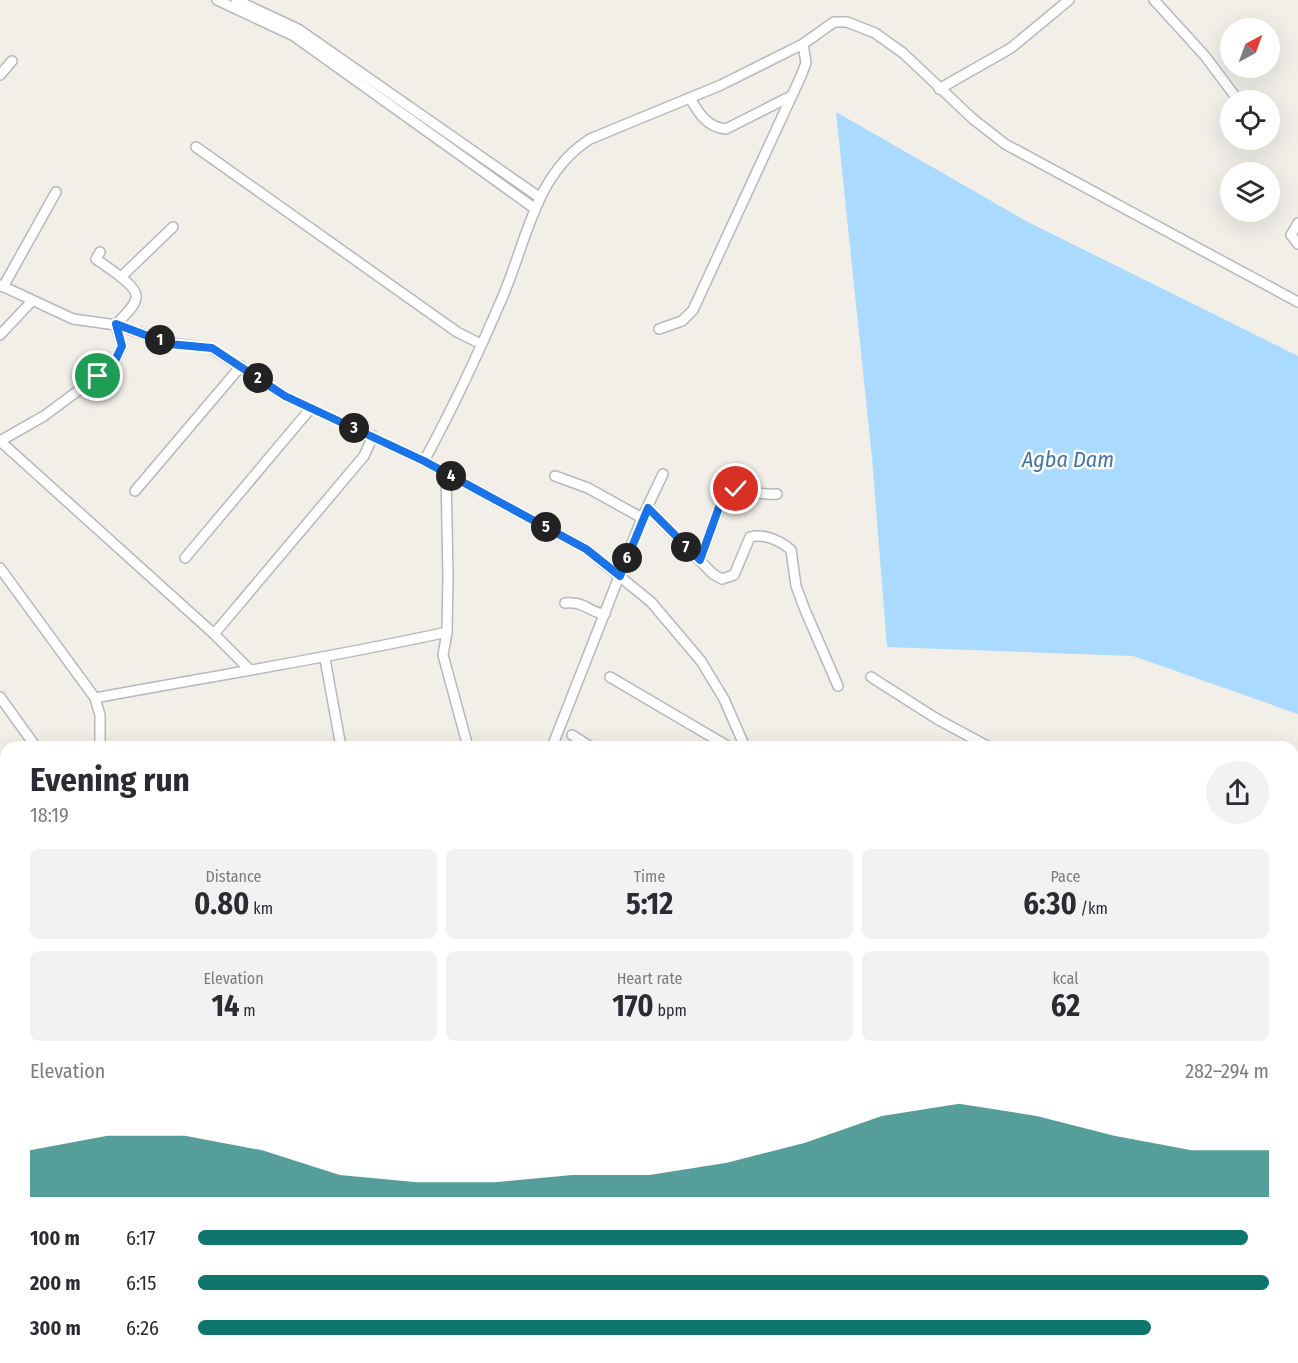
<!DOCTYPE html>
<meta charset="utf-8">
<style>
:root{--surface:#fff;--page:#f2f2f3;--text:#2b2b33;--muted:#7c7c81;--accent:#0f766e}
body{margin:0;font-family:"Fira Sans Condensed",sans-serif;background:var(--page);color:var(--text);height:100vh;display:flex;flex-direction:column;font-size:22px;white-space:nowrap}
*{box-sizing:border-box;margin:0}
p{font-size:20px;color:var(--muted)}
.icon{flex:none;width:33px;height:33px;fill:none;stroke:currentColor;stroke-width:2;stroke-linecap:round;stroke-linejoin:round}
.map{position:relative;flex:1;overflow:hidden}
.panel{position:absolute;left:0px;top:741px;width:1299px;height:622px;display:flex;flex-direction:column;background:var(--surface);border-radius:18px 18px 0 0;box-shadow:0 6px 24px #0002}
.panel>*{flex:none}
.needle{width:39px;rotate:41deg}
.fabs{position:absolute;left:1220px;top:18px;display:grid;gap:12px}
.fabs a{display:grid;place-items:center;width:60px;height:60px;border-radius:50%;background:var(--surface);box-shadow:0 6px 24px #0002;font-size:30px}
.pin{position:absolute;display:grid;place-items:center;width:51px;height:51px;color:#fff;margin:-26px;border:3px solid #fff;border-radius:50%;box-shadow:0 2px 6px #0007}
.km{position:absolute;width:30px;height:30px;margin:-15px;border-radius:50%;background:#222;color:#fff;font-size:16px;line-height:30px;text-align:center}
.round{display:grid;place-items:center;flex:none;width:63px;height:63px;border-radius:32px;background:var(--page)}
.head{display:flex;align-items:center;justify-content:space-between;height:102px;padding:0 30px}
h1{font-size:33px;font-weight:700;line-height:45px}
.figures{display:grid;grid-template-columns:repeat(3,1fr);gap:9px;height:102px;padding:6px 30px}
.figures div{display:grid;align-content:center;border-radius:9px;background:var(--page);text-align:center}
.figures b{font-size:30px;font-weight:700}
.figures small{font-size:16px;font-weight:400}
.figures p{font-size:16px}
.chart{height:168px;padding:12px 30px}
.chart p{display:flex;justify-content:space-between}
.chart svg{width:100%;height:108px;margin-top:6px;fill:var(--accent);opacity:.7}
ul{padding:0 30px;list-style:none;font-size:20px}
li{display:grid;grid-template-columns:96px 72px 1fr;align-items:center;height:45px}
li i{height:15px;border-radius:8px;background:var(--accent)}
.map>svg:first-child{display:block}
</style>
<div class="map">
<svg width="1298" height="1363" viewBox="0 0 1298 1363">
<rect width="100%" height="100%" fill="#f1efe8"/>
<path fill="#aadaff" d="M836,112L1028,222L1298,356V714L1133,656L887,647L872,458Z"/>
<g fill="none" stroke-linecap="round" stroke-linejoin="round">
<defs>
<g id="minor">
<path d="M217,0L294,36L534,208"/>
<path d="M236,0L298,29L539,197"/>
<path d="M1154,0L1205,56L1238,100"/>
<path d="M0,75L12,61"/>
<path d="M939,89L1011,48L1069,0"/>
<path d="M690,98C699,114 707,127 726,129L791,96"/>
<path d="M196,147L457,332L481,344"/>
<path d="M1298,223L1291,235L1298,244"/>
<path d="M121,277L173,227"/>
<path d="M0,285L73,319L116,325L169,343L211,348L285,396L424,461L586,549L651,602L701,661L724,699L745,747"/>
<path d="M3,287L56,192"/>
<path d="M659,329L682,321L693,310L801,76L806,63L803,44"/>
<path d="M0,335L32,301"/>
<path d="M0,441L214,634L249,669"/>
<path d="M0,441L44,416L98,376L114,363L122,346L116,325C122,317 135,307 136,298C139,286 105,266 96,259L100,252"/>
<path d="M424,461C453,408 479,352 503,296C527,240 535,174 590,139L721,85L803,44L834,22H847L875,33L903,53L973,119L1005,144L1298,302"/>
<path d="M446,473L448,576L447,632L443,655L468,747"/>
<path d="M555,476L588,488L642,518"/>
<path d="M135,491L241,366"/>
<path d="M648,508L713,574L722,579L734,575L750,537C764,533 781,541 791,550L796,586L805,610L838,686"/>
<path d="M185,558L311,408"/>
<path d="M700,560L723,496L728,490C743,488 760,496 777,494"/>
<path d="M0,568L95,698L100,715V747"/>
<path d="M565,603C586,601 589,613 605,614"/>
<path d="M214,634L364,456L373,436"/>
<path d="M325,659L341,747"/>
<path d="M610,677L729,747"/>
<path d="M871,677L937,719L989,747"/>
<path d="M0,697L36,747"/>
<path d="M95,698C212,676 330,658 447,632"/>
<path d="M572,735L591,747"/>
<path d="M552,747L642,518L663,474"/>
<path d="M0,813L6,809"/>
<path d="M1293,842L1298,845"/>
<path d="M0,974L6,985"/>
<path d="M1293,998L1298,999"/>
<path d="M0,1205L6,1204"/>
<path d="M1293,1290H1298"/>
<path d="M0,1305H6"/>
<path d="M188,1358L189,1363"/>
<path d="M304,1358L305,1363"/>
<path d="M416,1358L417,1363"/>
<path d="M553,1358V1363"/>
<path d="M775,1358L779,1363"/>
<path d="M872,1358V1363"/>
<path d="M970,1358V1363"/>
<path d="M741,1363L748,1358"/>
</g>
<g id="major">
<path d="M0,1106H6"/>
<path d="M1293,1116L1298,1117"/>
</g>
</defs>
<use href="#minor" stroke="#b5b8bc" stroke-width="12"/>
<use href="#major" stroke="#f2c960" stroke-width="14"/>
<use href="#minor" stroke="#fff" stroke-width="9"/>
<use href="#major" stroke="#fff2af" stroke-width="10"/>
</g>
<g fill="none" stroke-linecap="round" stroke-linejoin="round">
<defs>
<path id="route" d="M98,376L114,363L122,346L116,324L169,344L212,348L285,396L424,461L586,549L620,576L648,508L700,560L723,496L728,490L736,489"/>
</defs>
<use href="#route" stroke="#fff" stroke-width="12"/>
<use href="#route" stroke="#1a73e8" stroke-width="8"/>
</g>
<g text-anchor="middle" dominant-baseline="central" stroke-width="5" stroke-linejoin="round" paint-order="stroke">
<g font-size="22" font-style="italic" fill="#4174aa" stroke="#fff">
<text x="1068" y="459">Agba Dam</text>
</g>
</g>
</svg>
<div class="fabs">
<a><svg class="needle" viewBox="-14 -14 28 28"><path d="M0-13l5 13h-10z" fill="#e53935"/><path d="M0 13l5-13h-10z" fill="#7c7c81"/></svg></a>
<a><svg class="icon" aria-label="locate" viewBox="0 0 24 24"><circle cx="12" cy="12" r="6"/><path d="M12 2v4M12 18v4M2 12h4M18 12h4"/></svg></a>
<a><svg class="icon" aria-label="layers" viewBox="0 0 24 24"><path d="M12 4l9 5-9 5-9-5zM3 14l9 5 9-5"/></svg></a>
</div>
<div class="pin" style="left:98px;top:376px;background:#1e9e55"><svg class="icon" aria-label="arrive" viewBox="0 0 24 24"><path d="M6 21V4h12l-3 4 3 4H6"/></svg></div>
<div class="pin" style="left:736px;top:489px;background:#d93025"><svg class="icon" aria-label="check" viewBox="0 0 24 24"><path d="M5 12l5 5 9-10"/></svg></div>
<b class="km" style="left:160px;top:340px">1</b>
<b class="km" style="left:258px;top:378px">2</b>
<b class="km" style="left:354px;top:428px">3</b>
<b class="km" style="left:451px;top:476px">4</b>
<b class="km" style="left:546px;top:527px">5</b>
<b class="km" style="left:627px;top:558px">6</b>
<b class="km" style="left:686px;top:547px">7</b>
<section class="panel">
<div class="head"><div><h1>Evening run</h1><p>18:19</p></div><a class="round"><svg class="icon" aria-label="share" viewBox="0 0 24 24"><path d="M12 15V3M7 8l5-5 5 5M5 13v7h14v-7"/></svg></a></div>
<div class="figures">
<div><p>Distance</p><b>0.80<small> km</small></b></div>
<div><p>Time</p><b>5:12</b></div>
<div><p>Pace</p><b>6:30<small> /km</small></b></div>
</div>
<div class="figures">
<div><p>Elevation</p><b>14<small> m</small></b></div>
<div><p>Heart rate</p><b>170<small> bpm</small></b></div>
<div><p>kcal</p><b>62</b></div>
</div>
<div class="chart"><p><span>Elevation</span>282–294 m</p>
<svg viewBox="0 0 160 44" preserveAspectRatio="none"><path d="M0 44V25L10 19L20 19L30 25L40 35L50 38L60 38L70 35L80 35L90 30L100 22L110 11L120 6L130 11L140 19L150 25L160 25V44z"/></svg>
</div>
<ul>
<li><b>100 m</b>6:17<i style="width:98%"></i></li>
<li><b>200 m</b>6:15<i style="width:100%"></i></li>
<li><b>300 m</b>6:26<i style="width:89%"></i></li>
</ul>
</section>
</div>
